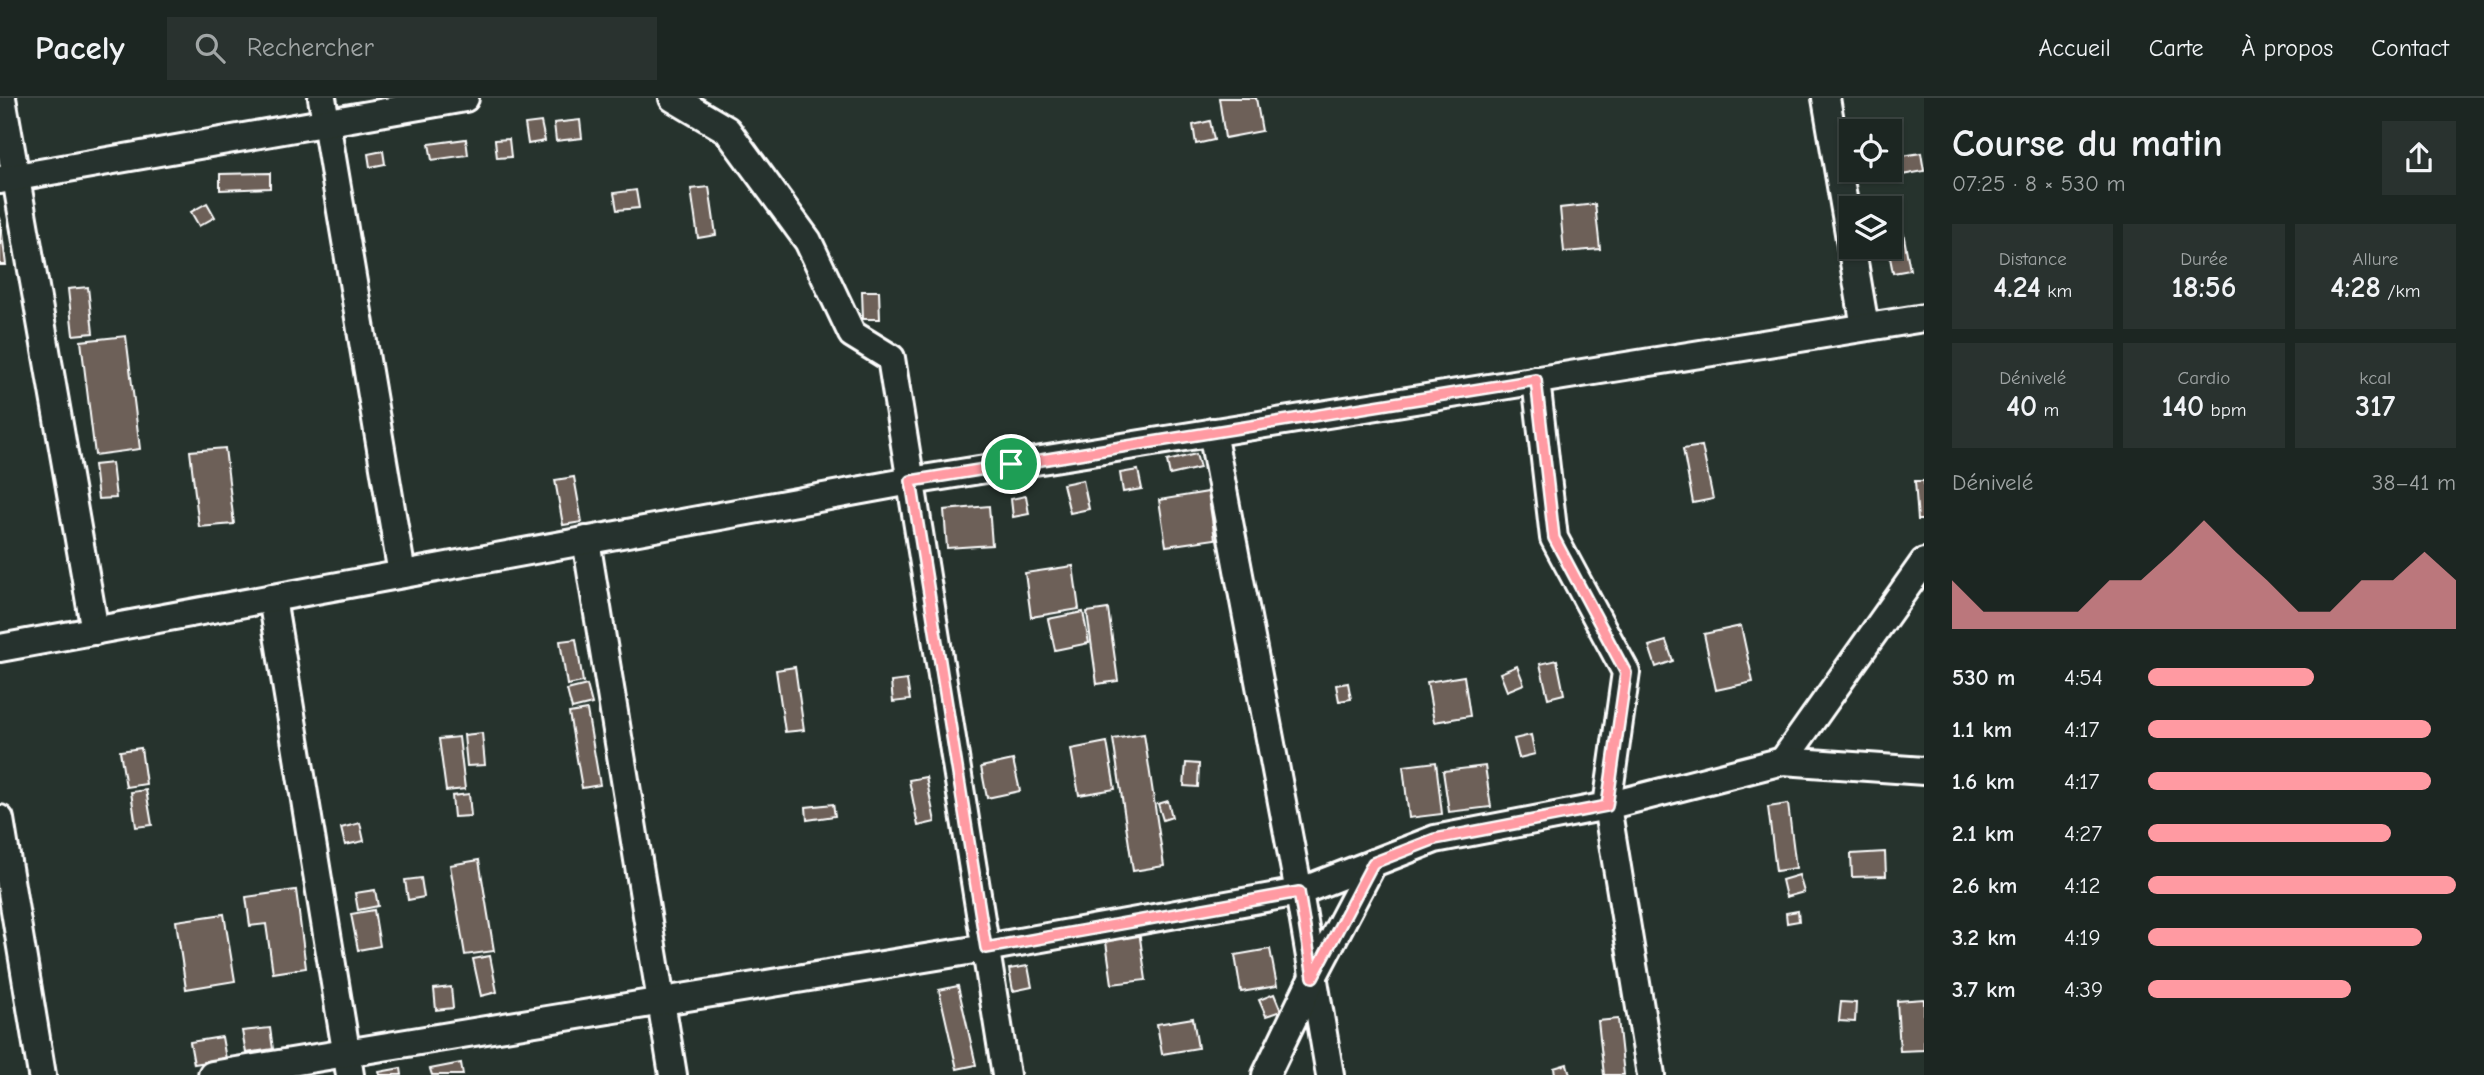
<!DOCTYPE html>
<html lang="fr">
<meta charset="utf-8">
<style>
:root{--surface:#1c2622;--page:#29322f;--text:#f1f3f6;--muted:#a0a5a5;--line:#3a4340;--accent:#ff9aa2}
body{margin:0;font-family:"Comic Neue",sans-serif;background:var(--page);color:var(--text);height:100vh;display:flex;flex-direction:column;font-size:26px;white-space:nowrap}
*{box-sizing:border-box;margin:0}
p{font-size:23px;color:var(--muted)}
.icon{flex:none;width:38px;height:38px;fill:none;stroke:currentColor;stroke-width:2;stroke-linecap:round;stroke-linejoin:round}
.map{position:relative;flex:1;overflow:hidden}
.drawer{display:flex;flex-direction:column;background:var(--surface);width:560px}
.drawer>*{flex:none}
.tools{position:absolute;left:1839px;top:21px;display:grid;gap:14px}
.tools a{display:grid;place-items:center;width:63px;height:63px;border-radius:0px;background:var(--surface);box-shadow:0 2px 5px #0004,0 0 0 2px var(--line);font-size:35px}
.pin{position:absolute;display:grid;place-items:center;width:60px;height:60px;color:#fff;margin:-30px;border:4px solid #fff;border-radius:50%;box-shadow:0 2px 7px #0007}
.round{display:grid;place-items:center;flex:none;width:74px;height:74px;border-radius:0px;background:var(--page)}
.headline{display:flex;align-items:center;justify-content:space-between;height:119px;padding:0 28px}
h1{font-size:38px;font-weight:800;line-height:52px}
.metrics{display:grid;grid-template-columns:repeat(3,1fr);gap:10px;height:119px;padding:7px 28px}
.metrics div{display:grid;align-content:center;border-radius:0px;background:var(--page);text-align:center}
.metrics b{font-size:30px;font-weight:800}
.metrics small{font-size:19px;font-weight:400}
.metrics p{font-size:19px}
.chart{height:196px;padding:14px 28px}
.chart p{display:flex;justify-content:space-between}
.chart svg{width:100%;height:126px;margin-top:7px;fill:var(--accent);opacity:.7}
ul{padding:0 28px;list-style:none;font-size:23px}
li{display:grid;grid-template-columns:112px 84px 1fr;align-items:center;height:52px}
li i{height:18px;border-radius:9px;background:var(--accent)}
header{display:flex;align-items:center;gap:42px;box-sizing:border-box;height:98px;padding:0 35px;background:var(--surface);border-bottom:2px solid var(--line)}
header strong{font-size:33px}
nav{display:flex;gap:38px;margin-inline-start:auto;font-size:24px}
.search{width:490px;height:63px;background:var(--page);display:flex;align-items:center;gap:18px;box-sizing:border-box;padding:0 24px;border-radius:0px;color:var(--muted);font-size:26px}
main{display:flex;flex:1;min-height:0}
.map>svg:first-child{display:block}
</style>
<header>
<strong>Pacely</strong>
<div class="search"><svg class="icon" aria-label="search" viewBox="0 0 24 24"><circle cx="10" cy="10" r="6"/><path d="M15 15l6 6"/></svg>Rechercher</div>
<nav><a>Accueil</a><a>Carte</a><a>À propos</a><a>Contact</a></nav>
</header>
<main>
<div class="map">
<svg width="1924" height="977" viewBox="0 0 1924 977">
<rect width="100%" height="100%" fill="#26332d"/>
<filter id="ink" filterUnits="userSpaceOnUse"><feTurbulence type="fractalNoise" baseFrequency=".0143" numOctaves="2"/><feDisplacementMap in="SourceGraphic" scale="14" xChannelSelector="R" yChannelSelector="G"/><feConvolveMatrix kernelMatrix="1 2 1 2 8 2 1 2 1" color-interpolation-filters="sRGB"/></filter>
<g filter="url(#ink)">
<g fill="#6d6159" stroke="#fff" stroke-width="2">
<path d="M1219,0H1256L1262,33L1225,40Z"/>
<path d="M580,22L582,40L556,43L554,25Z"/>
<path d="M1210,23L1214,42L1196,46L1193,27Z"/>
<path d="M541,24L545,43L528,46L525,26Z"/>
<path d="M466,41L468,57L432,62L429,46Z"/>
<path d="M509,41L511,59L497,60L495,42Z"/>
<path d="M383,53L385,66L370,69L368,56Z"/>
<path d="M1921,55L1924,73L1880,81L1878,72H1890V60Z"/>
<path d="M270,75V90L220,92V76Z"/>
<path d="M709,89L716,137L698,140L691,91Z"/>
<path d="M636,92L639,110L617,112L614,95Z"/>
<path d="M207,105L215,119L199,128L191,114Z"/>
<path d="M1595,106L1600,151L1564,154L1560,110Z"/>
<path d="M0,119L6,167H0Z"/>
<path d="M1901,123L1910,172L1893,175L1888,149L1890,125Z"/>
<path d="M88,189L93,235L73,237L68,191Z"/>
<path d="M862,193H879L880,221H863Z"/>
<path d="M126,238L140,351L95,357L81,243Z"/>
<path d="M1702,348L1713,401L1693,405L1683,351Z"/>
<path d="M225,350L234,426L199,429L190,353Z"/>
<path d="M1196,356L1200,370L1170,377L1167,363Z"/>
<path d="M112,365L116,400L98,401L94,367Z"/>
<path d="M1138,372L1142,391L1123,394L1120,375Z"/>
<path d="M574,379L582,424L563,427L555,382Z"/>
<path d="M1083,382L1089,411L1070,415L1063,386Z"/>
<path d="M1915,383H1924V422H1918Z"/>
<path d="M1208,394L1215,441L1166,448L1159,402Z"/>
<path d="M1026,398L1029,416L1013,419L1011,401Z"/>
<path d="M989,408L992,447L947,450L944,412Z"/>
<path d="M1073,468L1079,511L1031,519L1025,475Z"/>
<path d="M1108,511L1118,583L1097,586L1087,514Z"/>
<path d="M1083,514L1089,545L1055,552L1048,521Z"/>
<path d="M1741,528L1753,584L1716,592L1704,536Z"/>
<path d="M576,541L583,584L567,587L560,543Z"/>
<path d="M1666,543L1673,563L1656,569L1649,548Z"/>
<path d="M1557,562L1564,596L1548,600L1540,566Z"/>
<path d="M1517,568L1524,586L1507,593L1500,575Z"/>
<path d="M795,569L804,632L785,634L776,572Z"/>
<path d="M1464,578L1470,618L1434,624L1427,584Z"/>
<path d="M907,582L910,602L893,604L891,584Z"/>
<path d="M1348,585L1351,601L1339,603L1336,587Z"/>
<path d="M587,587L592,606L572,611L567,592Z"/>
<path d="M587,612L600,687L582,690L569,615Z"/>
<path d="M482,635L485,667L467,668L464,637Z"/>
<path d="M1144,636L1164,768L1133,773L1113,641Z"/>
<path d="M1531,637L1535,656L1519,660L1514,641Z"/>
<path d="M459,639L465,691L446,693L439,641Z"/>
<path d="M1107,644L1115,691L1079,697L1071,651Z"/>
<path d="M141,650L146,686L126,689L120,653Z"/>
<path d="M1013,662L1020,693L987,700L981,669Z"/>
<path d="M1436,664L1442,716L1409,720L1403,668Z"/>
<path d="M1186,665L1199,666L1198,689L1184,688Z"/>
<path d="M1485,668L1491,709L1449,714L1443,673Z"/>
<path d="M926,679L935,724L918,728L909,682Z"/>
<path d="M146,692L152,727L136,729L131,694Z"/>
<path d="M469,696L471,718L454,719L452,698Z"/>
<path d="M1168,703L1172,719L1163,722L1158,706Z"/>
<path d="M833,706L835,718L807,722L806,709Z"/>
<path d="M1788,706L1796,770L1776,773L1768,709Z"/>
<path d="M360,725L364,743L345,747L341,730Z"/>
<path d="M1885,754L1886,778L1852,779L1851,756Z"/>
<path d="M479,762L494,853L465,857L450,767Z"/>
<path d="M1799,777L1804,794L1786,799L1782,782Z"/>
<path d="M421,780L424,799L408,802L405,782Z"/>
<path d="M296,792L306,870L273,875L266,826L250,828L246,799Z"/>
<path d="M375,792L378,808L358,812L355,795Z"/>
<path d="M374,812L380,848L358,852L351,816Z"/>
<path d="M1798,813L1799,823L1787,825L1786,815Z"/>
<path d="M224,816L235,883L186,891L176,823Z"/>
<path d="M1139,833L1146,882L1112,886L1105,837Z"/>
<path d="M1270,851L1277,888L1241,894L1235,857Z"/>
<path d="M490,858L497,894L481,898L473,861Z"/>
<path d="M1028,868L1032,889L1013,893L1009,871Z"/>
<path d="M958,888L976,967L957,971L939,892Z"/>
<path d="M451,889L453,910L436,912L434,891Z"/>
<path d="M1274,896L1281,913L1266,918L1259,902Z"/>
<path d="M1924,901V952L1900,953L1897,903Z"/>
<path d="M1841,904L1856,905L1855,924L1839,923Z"/>
<path d="M1193,920L1198,950L1162,956L1157,926Z"/>
<path d="M1618,921L1624,977H1604L1598,923Z"/>
<path d="M270,930L273,951L246,955L242,933Z"/>
<path d="M222,939L226,961L194,966L190,944Z"/>
<path d="M461,965L463,977H432L430,971Z"/>
<path d="M1567,966L1570,977H1555L1554,970Z"/>
<path d="M401,970L402,977H380L379,974Z"/>
</g>
<g fill="none" stroke-linecap="round" stroke-linejoin="round">
<defs>
<g id="street">
<path d="M2,0L95,533"/>
<path d="M322,0L402,476"/>
<path d="M673,0L727,32L808,143L852,236L891,260L1006,977"/>
<path d="M1826,0L1865,229"/>
<path d="M0,82L465,0"/>
<path d="M1536,282L1554,440L1626,574L1607,708L1651,977"/>
<path d="M1212,334L1299,794L1330,977"/>
<path d="M586,442L673,977"/>
<path d="M272,500L350,977"/>
<path d="M0,550L911,383L1924,220"/>
<path d="M1783,663L1924,464"/>
<path d="M0,721L42,977"/>
<path d="M212,977L986,850L1299,794L1435,741L1607,708L1783,663L1924,673"/>
<path d="M1266,977L1313,879L1373,765"/>
</g>
</defs>
<use href="#street" stroke="#fff" stroke-width="32"/>
<use href="#street" stroke="#26332d" stroke-width="26"/>
</g>
</g>
<g fill="none" stroke-linecap="round" stroke-linejoin="round" filter="url(#ink)">
<defs>
<path id="route" d="M1536,282L1554,440L1626,575L1607,708L1435,741L1373,765L1313,879L1299,794L986,850L911,383Z"/>
</defs>
<use href="#route" stroke="#fff" stroke-width="14"/>
<use href="#route" stroke="#ff9aa2" stroke-width="9"/>
</g>
</svg>
<div class="tools">
<a><svg class="icon" aria-label="locate" viewBox="0 0 24 24"><circle cx="12" cy="12" r="6"/><path d="M12 2v4M12 18v4M2 12h4M18 12h4"/></svg></a>
<a><svg class="icon" aria-label="layers" viewBox="0 0 24 24"><path d="M12 4l9 5-9 5-9-5zM3 14l9 5 9-5"/></svg></a>
</div>
<div class="pin" style="left:1011px;top:366px;background:#1e9e55"><svg class="icon" aria-label="arrive" viewBox="0 0 24 24"><path d="M6 21V4h12l-3 4 3 4H6"/></svg></div>
</div>
<section class="drawer">
<div class="headline"><div><h1>Course du matin</h1><p>07:25 · 8 × 530 m</p></div><a class="round"><svg class="icon" aria-label="share" viewBox="0 0 24 24"><path d="M12 15V3M7 8l5-5 5 5M5 13v7h14v-7"/></svg></a></div>
<div class="metrics">
<div><p>Distance</p><b>4.24<small> km</small></b></div>
<div><p>Durée</p><b>18:56</b></div>
<div><p>Allure</p><b>4:28<small> /km</small></b></div>
</div>
<div class="metrics">
<div><p>Dénivelé</p><b>40<small> m</small></b></div>
<div><p>Cardio</p><b>140<small> bpm</small></b></div>
<div><p>kcal</p><b>317</b></div>
</div>
<div class="chart"><p><span>Dénivelé</span>38–41 m</p>
<svg viewBox="0 0 160 44" preserveAspectRatio="none"><path d="M0 44V27L10 38L20 38L30 38L40 38L50 27L60 27L70 17L80 6L90 17L100 27L110 38L120 38L130 27L140 27L150 17L160 27V44z"/></svg>
</div>
<ul>
<li><b>530 m</b>4:54<i style="width:54%"></i></li>
<li><b>1.1 km</b>4:17<i style="width:92%"></i></li>
<li><b>1.6 km</b>4:17<i style="width:92%"></i></li>
<li><b>2.1 km</b>4:27<i style="width:79%"></i></li>
<li><b>2.6 km</b>4:12<i style="width:100%"></i></li>
<li><b>3.2 km</b>4:19<i style="width:89%"></i></li>
<li><b>3.7 km</b>4:39<i style="width:66%"></i></li>
</ul>
</section>
</main>
